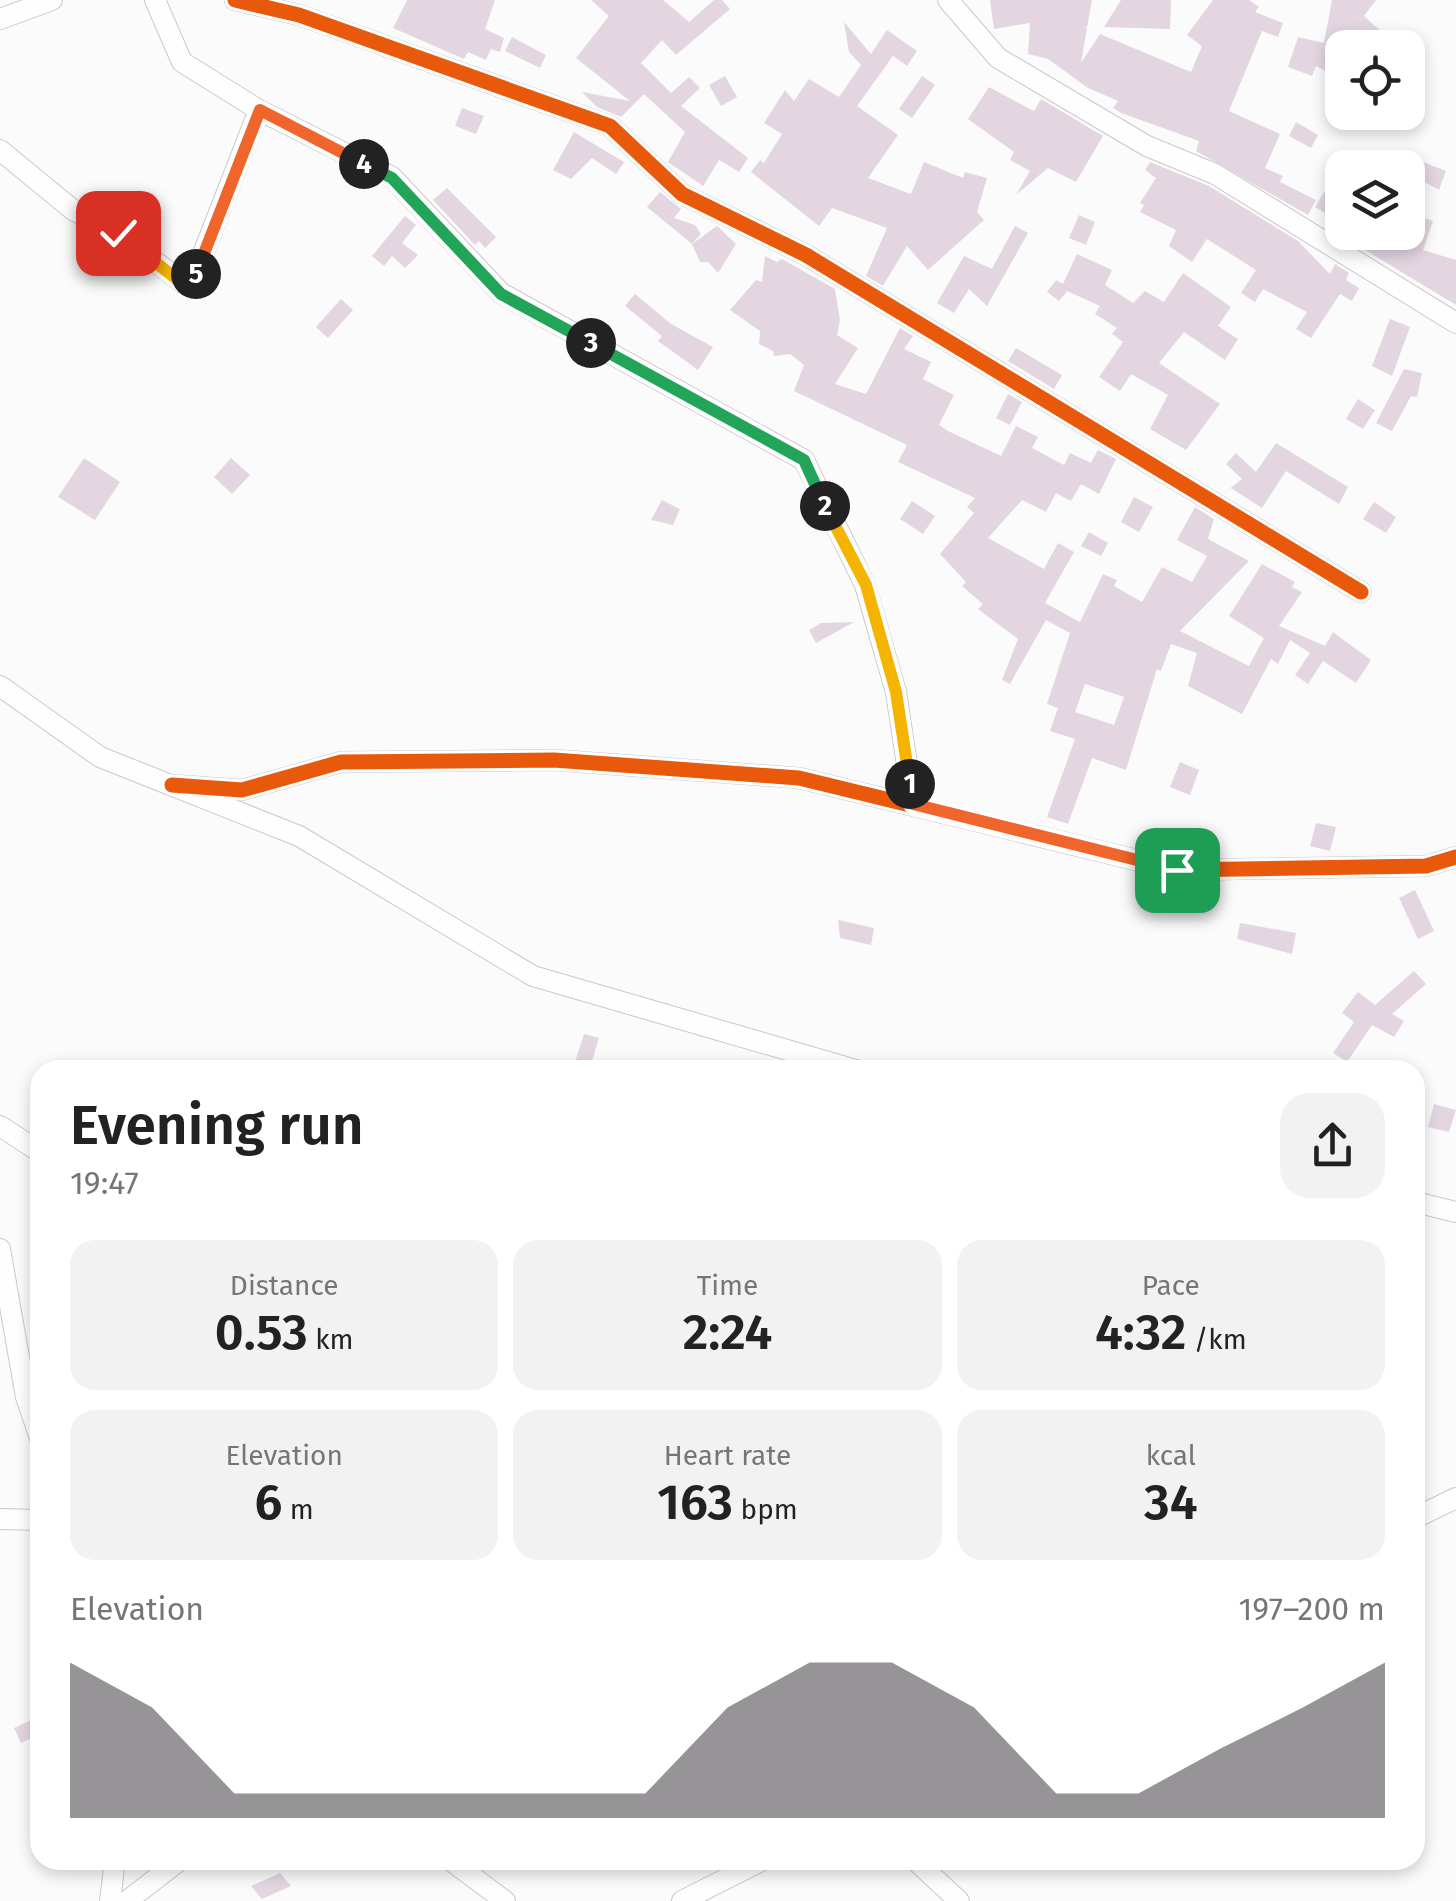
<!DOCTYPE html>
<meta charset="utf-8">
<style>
:root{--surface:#fff;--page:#f2f2f2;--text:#222;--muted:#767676;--accent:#6a676a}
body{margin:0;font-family:"Fira Sans",sans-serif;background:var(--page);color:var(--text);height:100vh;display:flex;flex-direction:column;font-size:38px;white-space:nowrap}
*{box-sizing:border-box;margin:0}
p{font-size:32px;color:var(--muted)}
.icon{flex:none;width:55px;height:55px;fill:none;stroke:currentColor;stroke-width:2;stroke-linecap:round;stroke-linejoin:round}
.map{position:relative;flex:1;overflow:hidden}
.details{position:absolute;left:30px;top:1060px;width:1395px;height:810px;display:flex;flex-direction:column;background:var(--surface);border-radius:30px;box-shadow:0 5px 15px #0003}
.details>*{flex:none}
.controls{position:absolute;left:1325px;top:30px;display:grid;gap:20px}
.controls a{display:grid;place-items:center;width:100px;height:100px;border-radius:20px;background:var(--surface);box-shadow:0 5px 15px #0003;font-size:50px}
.pin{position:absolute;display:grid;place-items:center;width:85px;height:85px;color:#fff;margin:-42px;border-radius:20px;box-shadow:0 5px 15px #0006}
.km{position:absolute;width:50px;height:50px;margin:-25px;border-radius:50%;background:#222;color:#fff;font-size:28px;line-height:50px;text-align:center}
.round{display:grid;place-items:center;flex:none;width:105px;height:105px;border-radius:30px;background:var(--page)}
.head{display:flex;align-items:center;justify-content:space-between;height:170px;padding:0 40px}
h1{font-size:55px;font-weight:600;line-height:75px}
.stats{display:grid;grid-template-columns:repeat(3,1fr);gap:15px;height:170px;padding:10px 40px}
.stats div{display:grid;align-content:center;border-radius:25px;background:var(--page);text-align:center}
.stats b{font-size:50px;font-weight:600}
.stats small{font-size:28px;font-weight:400}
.stats p{font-size:28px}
.chart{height:280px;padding:20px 40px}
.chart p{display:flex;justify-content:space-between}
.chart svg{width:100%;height:180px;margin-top:10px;fill:var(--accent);opacity:.7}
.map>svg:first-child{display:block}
</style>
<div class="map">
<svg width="1456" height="1901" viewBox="0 0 1456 1901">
<rect width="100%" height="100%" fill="#fcfbfc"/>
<g fill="#e3d6e1" fill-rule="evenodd">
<path d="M407,0H495L485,29L504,38L500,52L491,49L486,60L468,52L464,59L393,28Z"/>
<path d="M591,0H663L689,22L714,0H722L730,9L676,55L662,40L641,63L671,93L689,77L700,88L681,106L748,158L739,172L719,160L703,186L668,162L685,132L644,94L621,117L597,107L582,92L630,101L576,58L609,16Z"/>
<path d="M990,0H1092L1087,27H1083L1087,28L1081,63L1100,34L1191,72L1202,46L1187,35L1213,0H1249L1259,7L1255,12L1283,23L1278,37L1262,31L1229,111L1280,134L1265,168L1283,176L1280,182L1316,200L1308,215L1196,151L1199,141L1121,113L1113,108L1118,101L1088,88L1048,59L1028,54L1030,23L994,29Z"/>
<path d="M1121,0H1171L1170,29L1104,27Z"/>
<path d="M1332,0H1376L1364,16L1385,35L1353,30L1350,48H1342V79L1316,66L1312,76L1288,67L1298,37L1324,43Z"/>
<path d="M844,22L871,54L887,30L917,51L907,66L893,56L857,106L898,135L868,178L911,194L924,162L963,178L965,172L987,178L977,212L984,220L928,270L907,246L883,286L866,276L887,228L832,208L819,226L751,172L760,160L764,163L782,134L764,123L785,90L794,101L809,79L839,97L861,65L849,52Z"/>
<path d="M512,37L546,55L540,68L505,51Z"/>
<path d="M725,76L737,97L721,106L709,85Z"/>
<path d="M922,76L935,85L912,118L899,109Z"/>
<path d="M989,87L1034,111L1041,99L1103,136L1076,182L1048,168L1016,195L1030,171L1010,160L1014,152L968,119Z"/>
<path d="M462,108L484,116L476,134L455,126Z"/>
<path d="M1296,122L1318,135L1311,148L1289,136Z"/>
<path d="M574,132L624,162L616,174L592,158L571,179L553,170Z"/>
<path d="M1408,156L1446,171L1439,190L1408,173Z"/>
<path d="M1150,162L1209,186L1298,241L1330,274L1335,264L1349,273L1346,280L1359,288L1352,301L1340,294L1311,338L1296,329L1307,312L1263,289L1255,302L1241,293L1256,270L1207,239L1192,262L1169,246L1176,230L1140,212L1144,205L1140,203L1156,178L1145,170Z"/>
<path d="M1340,165L1342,166V223L1315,207L1324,192L1330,196Z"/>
<path d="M447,188L496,237L485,248L479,241L475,245L433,200Z"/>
<path d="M660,192L681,209L674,218L695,225L701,234L692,244L647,207Z"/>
<path d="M1414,214L1433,221L1423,250L1456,260V305L1347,239L1349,232L1371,239L1372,232H1408Z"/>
<path d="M1079,215L1095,222L1086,245L1069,238Z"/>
<path d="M405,216L416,225L402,243L418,255L405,268L392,256L384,266L372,256Z"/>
<path d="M717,226L736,244L718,273L708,262H700L692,244Z"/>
<path d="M1015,226L1028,233L987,306L969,289L954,313L937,303L964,256L992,269Z"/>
<path d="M1077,254L1112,270L1105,285L1133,303L1145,291L1164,302L1183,273L1231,307L1218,326L1238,339L1225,360L1184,332L1159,363L1220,404L1186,450L1150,429L1168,395L1131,374L1120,391L1099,377L1123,342L1112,334L1117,328L1095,314L1100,306L1067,291L1059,301L1047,292L1056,280L1063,284Z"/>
<path d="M765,256L777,262L782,259L835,289L840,320L837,335L858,348L835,384L866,394L900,328L913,336L904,349L931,362L923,379L954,395L939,425L948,431L1001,456L1016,426L1038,437L1032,448L1064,465L1070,453L1091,463L1098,450L1116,459L1099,494L1081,484L1071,501L1056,493L1046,512L1022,500L988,538L1044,569L1058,543L1074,552L1045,603L1080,622L1103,574L1117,580L1114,586L1142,602L1162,567L1192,582L1207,556L1177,540L1195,507L1214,519L1208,539L1249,561L1180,631L1249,666L1264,638L1229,616L1262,564L1295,582L1292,587L1302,592L1279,626L1325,646L1333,632L1371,660L1356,683L1323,661L1308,684L1295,675L1310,653L1290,640L1278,664L1271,659L1242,714L1188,686L1197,653L1171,644L1161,671L1157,669L1126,770L1092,758L1068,824L1047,817L1075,739L1050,731L1058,708L1047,704L1070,633L1046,620L1010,684L1002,680L1018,639L978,609L983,604L962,586L966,582L940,554L974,513L967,507L975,498L898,462L907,445L794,391L804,365L790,354L774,356L773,351L759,344L760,331L730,310L756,280L762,282ZM1085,684L1124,697L1114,725L1075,712Z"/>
<path d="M635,294L671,324L713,347L698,370L658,341L662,336L625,306Z"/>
<path d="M341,299L353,310L328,338L316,327Z"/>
<path d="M1390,319L1410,327L1392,376L1372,366Z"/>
<path d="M1016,348L1062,375L1054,389L1008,361Z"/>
<path d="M1404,369L1422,373L1417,397L1411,396L1392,431L1376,423Z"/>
<path d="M1008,394L1022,402L1010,425L996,418Z"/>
<path d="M1358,399L1375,410L1363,429L1346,419Z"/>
<path d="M1276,443L1348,487L1339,504L1286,471L1262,508L1231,488L1224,493L1242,479L1226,464L1236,453L1256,472Z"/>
<path d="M84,458L120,482L95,520L58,497Z"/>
<path d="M231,458L250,475L232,494L214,477Z"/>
<path d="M1134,497L1153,507L1139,532L1121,522Z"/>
<path d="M662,500L680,509L673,525L651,520Z"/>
<path d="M912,501L935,516L923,534L900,519Z"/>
<path d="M1374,502L1396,517L1386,533L1363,519Z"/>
<path d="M1089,532L1108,543L1101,556L1081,546Z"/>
<path d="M854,622L816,643L809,630L821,623Z"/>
<path d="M1180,762L1199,770L1190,795L1170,787Z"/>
<path d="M1316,823L1336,827L1330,851L1310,846Z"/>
<path d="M1415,890L1434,931L1418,939L1399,898Z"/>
<path d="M838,920L874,928L871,945L840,938Z"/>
<path d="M1240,923L1296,933L1292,954L1237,939Z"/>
<path d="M1414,971L1426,984L1392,1014L1404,1021L1394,1037L1372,1025L1347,1062L1333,1053L1354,1022L1342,1013L1358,992L1375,1005Z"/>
<path d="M584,1034L599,1038L590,1067L575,1062Z"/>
<path d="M1434,1104L1456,1110L1449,1132L1428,1127Z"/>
<path d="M40,1716V1734L21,1743L14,1728Z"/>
<path d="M280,1873L291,1886L262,1899L251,1886Z"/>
</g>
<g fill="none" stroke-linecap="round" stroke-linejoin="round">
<defs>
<g id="minor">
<path d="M155,0L182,62L259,110L392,177L501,293L804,460L865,585L896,692L913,804"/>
<path d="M235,0L299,15L610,126L682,194L806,255L1361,592"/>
<path d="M948,0L998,58L1147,146L1215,174L1456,323"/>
<path d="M0,19L52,0"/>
<path d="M0,150L73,210L118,233L183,283L194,277L259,110"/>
<path d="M0,686L100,757L299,836L533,976L856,1070"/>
<path d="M172,785L242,790L341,762L554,760L799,778L1177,870L1426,866L1456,857"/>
<path d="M0,1126L40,1152"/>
<path d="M1415,1202L1456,1212"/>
<path d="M0,1249L26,1397L40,1438"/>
<path d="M1415,1518L1456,1498"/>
<path d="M0,1519L40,1520"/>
<path d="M450,1860L505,1901"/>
<path d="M915,1860L959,1901"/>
<path d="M110,1901L115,1860"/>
<path d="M127,1901L180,1860"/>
<path d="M682,1901L763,1860"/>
</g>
</defs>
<use href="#minor" stroke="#cac8ca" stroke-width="22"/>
<use href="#minor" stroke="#fffeff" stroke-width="20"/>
<defs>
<g id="cycleway">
<path d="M235,0L299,15L610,126L682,194L806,255L1361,592"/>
<path d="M172,785L242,790L341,762L554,760L799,778L1177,870L1426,866L1456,857"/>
</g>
</defs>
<use href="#cycleway" stroke="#fff" stroke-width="21"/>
<use href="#cycleway" stroke="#e8590c" stroke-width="15"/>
</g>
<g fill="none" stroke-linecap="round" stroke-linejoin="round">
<defs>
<path id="split-1" d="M910,784L913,804L1177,870"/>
<path id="split-2" d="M825,506L866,585L896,692L910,784"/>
<path id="split-3" d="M591,343L804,460L825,506"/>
<path id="split-4" d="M364,164L392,178L501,294L591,343"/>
<path id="split-5" d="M196,274L260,110L364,164"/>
<path id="split-6" d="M118,233L183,284L196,274"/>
</defs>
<use href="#split-1" stroke="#fff" stroke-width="20"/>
<use href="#split-2" stroke="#fff" stroke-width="20"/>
<use href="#split-3" stroke="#fff" stroke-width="20"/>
<use href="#split-4" stroke="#fff" stroke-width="20"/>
<use href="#split-5" stroke="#fff" stroke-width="20"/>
<use href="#split-6" stroke="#fff" stroke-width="20"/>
<use href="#split-1" stroke="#f0652b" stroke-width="12"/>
<use href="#split-2" stroke="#f5b400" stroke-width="12"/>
<use href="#split-3" stroke="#22a559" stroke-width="12"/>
<use href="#split-4" stroke="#22a559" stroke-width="12"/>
<use href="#split-5" stroke="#f0652b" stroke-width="12"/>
<use href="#split-6" stroke="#f5b400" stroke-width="12"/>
</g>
</svg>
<div class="controls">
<a><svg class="icon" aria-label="locate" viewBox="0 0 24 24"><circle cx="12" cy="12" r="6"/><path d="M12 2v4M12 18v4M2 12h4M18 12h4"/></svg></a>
<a><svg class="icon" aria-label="layers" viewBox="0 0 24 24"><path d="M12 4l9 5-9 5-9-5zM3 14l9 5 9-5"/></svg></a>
</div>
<div class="pin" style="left:1177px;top:870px;background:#1e9e55"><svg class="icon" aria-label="arrive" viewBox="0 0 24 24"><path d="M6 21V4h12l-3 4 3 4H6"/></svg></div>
<div class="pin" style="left:118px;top:233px;background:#d93025"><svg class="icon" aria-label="check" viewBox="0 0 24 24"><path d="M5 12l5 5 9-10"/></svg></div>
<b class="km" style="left:910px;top:784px">1</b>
<b class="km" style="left:825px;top:506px">2</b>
<b class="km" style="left:591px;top:343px">3</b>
<b class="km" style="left:364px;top:164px">4</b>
<b class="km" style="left:196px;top:274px">5</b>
<section class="details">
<div class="head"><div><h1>Evening run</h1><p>19:47</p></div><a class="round"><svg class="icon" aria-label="share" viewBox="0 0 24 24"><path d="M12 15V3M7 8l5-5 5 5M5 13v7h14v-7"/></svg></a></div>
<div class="stats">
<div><p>Distance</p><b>0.53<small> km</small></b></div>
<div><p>Time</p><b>2:24</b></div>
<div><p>Pace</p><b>4:32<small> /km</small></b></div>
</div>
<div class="stats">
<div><p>Elevation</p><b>6<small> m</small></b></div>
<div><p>Heart rate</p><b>163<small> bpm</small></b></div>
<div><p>kcal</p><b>34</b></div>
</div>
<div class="chart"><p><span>Elevation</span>197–200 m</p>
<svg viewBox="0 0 160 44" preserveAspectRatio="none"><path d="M0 44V6L10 17L20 38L30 38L40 38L50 38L60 38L70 38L80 17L90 6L100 6L110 17L120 38L130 38L140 27L150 17L160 6V44z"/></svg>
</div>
</section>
</div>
